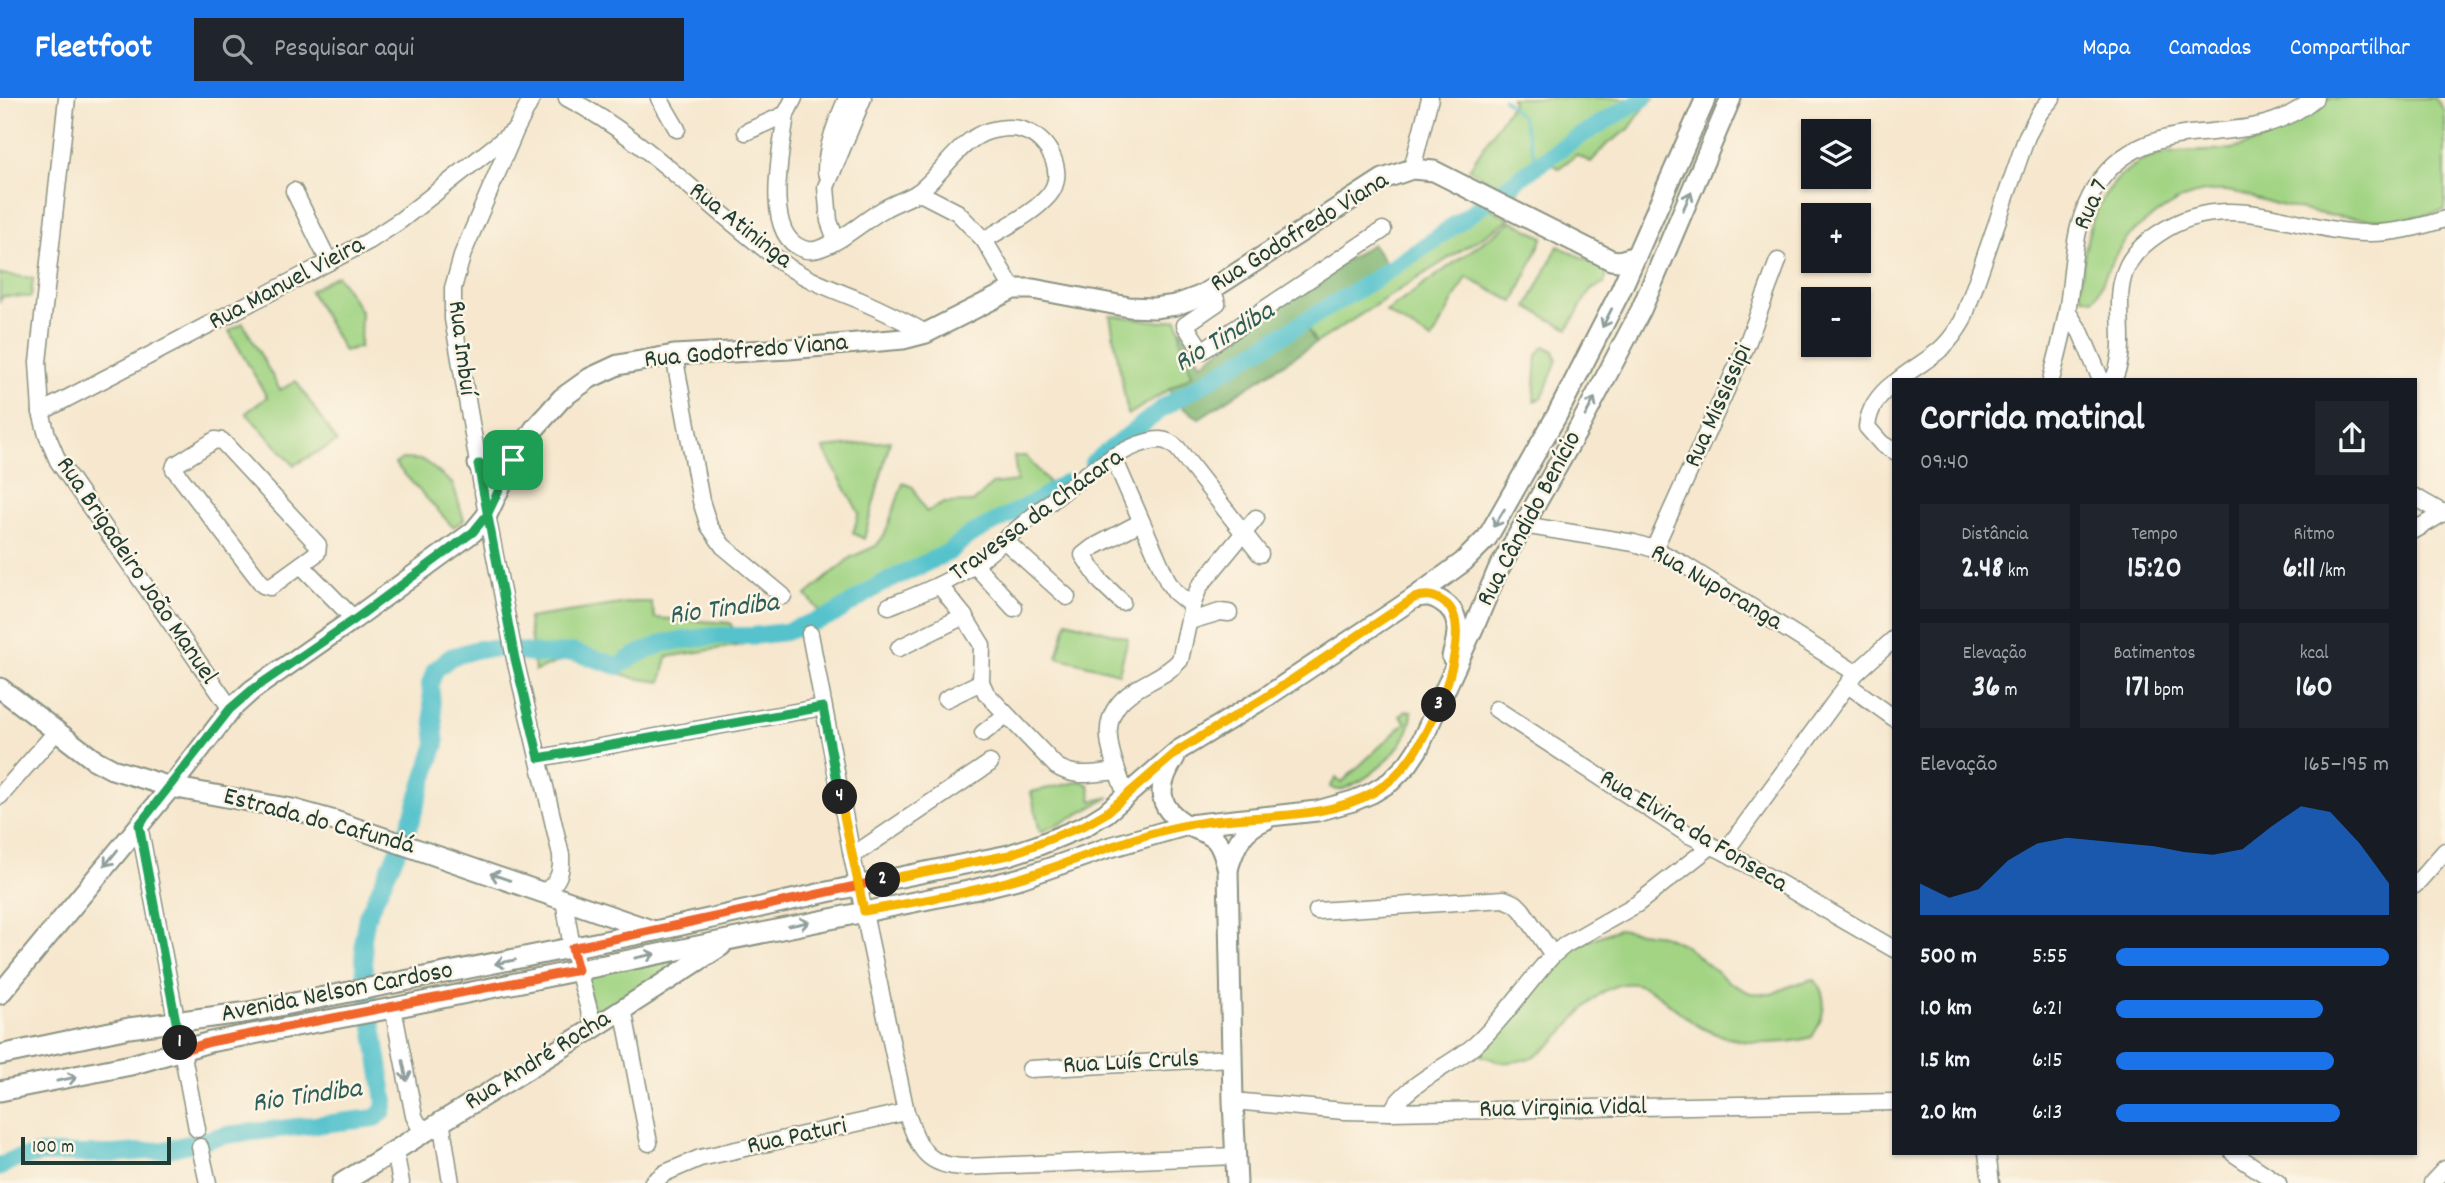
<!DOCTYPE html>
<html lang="pt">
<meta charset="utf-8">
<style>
:root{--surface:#171b24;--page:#20242c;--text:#f1f3f6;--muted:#9ea1a6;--accent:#1a73e8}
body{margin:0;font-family:Dekko,sans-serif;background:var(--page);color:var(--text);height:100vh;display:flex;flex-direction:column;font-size:26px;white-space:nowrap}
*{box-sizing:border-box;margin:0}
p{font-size:23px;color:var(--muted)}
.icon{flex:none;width:38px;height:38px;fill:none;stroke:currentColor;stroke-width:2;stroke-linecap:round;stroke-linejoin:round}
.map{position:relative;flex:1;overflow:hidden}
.side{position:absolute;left:1892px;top:280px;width:525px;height:777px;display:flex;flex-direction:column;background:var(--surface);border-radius:0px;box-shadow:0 2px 5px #0004}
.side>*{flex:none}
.tools{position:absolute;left:1801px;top:21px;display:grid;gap:14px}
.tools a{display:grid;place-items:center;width:70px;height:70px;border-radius:0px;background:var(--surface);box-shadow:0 2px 5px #0004;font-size:35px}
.scale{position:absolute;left:21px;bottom:18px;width:150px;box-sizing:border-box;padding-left:7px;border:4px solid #1f3d34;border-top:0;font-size:19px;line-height:24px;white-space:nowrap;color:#1f3d34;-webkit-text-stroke:5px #fcf5e5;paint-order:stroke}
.pin{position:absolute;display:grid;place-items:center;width:60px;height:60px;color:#fff;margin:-30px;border-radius:14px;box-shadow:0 4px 10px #0006}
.km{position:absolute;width:35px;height:35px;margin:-18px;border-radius:50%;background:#222;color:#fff;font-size:19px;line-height:35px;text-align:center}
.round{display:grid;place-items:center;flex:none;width:74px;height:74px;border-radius:0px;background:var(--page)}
.headline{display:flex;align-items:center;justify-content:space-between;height:119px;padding:0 28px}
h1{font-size:38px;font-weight:800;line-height:52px}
.stats{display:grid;grid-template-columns:repeat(3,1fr);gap:10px;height:119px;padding:7px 28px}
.stats div{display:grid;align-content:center;border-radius:0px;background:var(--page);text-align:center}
.stats b{font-size:30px;font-weight:800}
.stats small{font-size:19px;font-weight:400}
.stats p{font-size:19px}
.chart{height:196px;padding:14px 28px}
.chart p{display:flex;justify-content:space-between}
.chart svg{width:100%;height:126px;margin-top:7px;fill:var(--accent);opacity:.7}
ul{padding:0 28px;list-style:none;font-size:23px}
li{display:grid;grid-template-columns:112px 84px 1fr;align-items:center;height:52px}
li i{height:18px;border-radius:9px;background:var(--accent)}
header{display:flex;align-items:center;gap:42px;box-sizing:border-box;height:98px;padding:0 35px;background:var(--accent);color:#fff}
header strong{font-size:33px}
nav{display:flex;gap:38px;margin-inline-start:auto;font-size:24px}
.search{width:490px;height:63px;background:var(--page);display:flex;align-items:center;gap:18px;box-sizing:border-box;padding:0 24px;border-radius:0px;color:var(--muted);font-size:26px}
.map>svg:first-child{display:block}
</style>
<header>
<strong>Fleetfoot</strong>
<div class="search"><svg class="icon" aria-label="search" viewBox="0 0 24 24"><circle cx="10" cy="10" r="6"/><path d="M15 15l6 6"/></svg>Pesquisar aqui</div>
<nav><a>Mapa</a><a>Camadas</a><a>Compartilhar</a></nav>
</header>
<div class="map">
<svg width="2445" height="1085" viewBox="0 0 2445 1085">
<rect width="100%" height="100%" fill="#fcf5e5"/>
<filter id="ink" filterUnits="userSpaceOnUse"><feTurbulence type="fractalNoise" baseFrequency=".0143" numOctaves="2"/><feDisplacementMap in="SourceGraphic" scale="14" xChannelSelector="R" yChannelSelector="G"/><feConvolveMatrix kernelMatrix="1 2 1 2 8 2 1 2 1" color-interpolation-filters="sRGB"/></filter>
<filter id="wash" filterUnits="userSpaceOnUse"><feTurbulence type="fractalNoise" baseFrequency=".00686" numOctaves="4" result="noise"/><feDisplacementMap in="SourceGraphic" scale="28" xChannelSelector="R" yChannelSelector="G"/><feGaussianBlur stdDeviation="1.57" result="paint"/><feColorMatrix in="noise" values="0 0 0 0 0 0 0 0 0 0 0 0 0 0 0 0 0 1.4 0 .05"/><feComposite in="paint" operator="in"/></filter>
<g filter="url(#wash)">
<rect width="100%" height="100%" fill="#f6e7ce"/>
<g fill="#a2d484" stroke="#60885c" stroke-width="2">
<path d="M1511,0H1655L1649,3L1629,31L1606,47L1591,64L1576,57L1559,70L1540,59L1515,97L1469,71L1513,4Z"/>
<path d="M2323,0H2435L2445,14V112C2390,129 2331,120 2276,106C2257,101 2234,91 2214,93C2187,94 2162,111 2142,127C2125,139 2113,159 2105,178C2101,187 2101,194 2093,201L2080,198C2083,170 2084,140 2096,114C2112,79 2138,57 2177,54C2199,52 2219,55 2241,49C2270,41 2302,22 2323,0Z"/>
<path d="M1488,109L1510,121L1316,245L1307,231Z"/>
<path d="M1512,123L1543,139L1514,204L1466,179L1432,242L1386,214Z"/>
<path d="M1558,148L1603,170L1607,176L1604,186L1590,192L1568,231L1527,209Z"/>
<path d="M0,176L33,180L31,199L3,198L0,203Z"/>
<path d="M337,177L361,213L360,249L344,253L310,193Z"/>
<path d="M1110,217L1162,224L1177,221L1192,277L1128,317Z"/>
<path d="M243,225L280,292L296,283L337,344L294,367L246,315L267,299L229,233Z"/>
<path d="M1544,248L1554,253L1557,262L1542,300L1534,303L1537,257Z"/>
<path d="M890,343L864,441L853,435L859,415L823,350Z"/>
<path d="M1014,358H1026L1050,386L916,468L876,485L836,512L822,516L806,497L851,459L876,448L885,436L903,385L913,389L926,414L944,405L974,404L992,386L1017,383Z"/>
<path d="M402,361L423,362L453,386L464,422L453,429L395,366Z"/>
<path d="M634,504H651L655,520L730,525L742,547L667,559L661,584L634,580L591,566L566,561L535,573L528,520Z"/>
<path d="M1067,523L1128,540L1119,575L1057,559Z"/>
<path d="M1405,613H1412C1412,644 1376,677 1350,688C1342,692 1337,694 1330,689L1336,680L1341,685L1406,624L1400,618Z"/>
<path d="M1081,683L1089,687L1092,703L1110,699L1060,726L1040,734L1031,694Z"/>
<path d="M1618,831L1662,837L1683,846L1730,885L1750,895L1772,896L1792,887L1814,881C1830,900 1824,920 1812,939C1776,949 1737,947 1702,930C1680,919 1651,881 1624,886C1575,893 1563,969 1502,964C1495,963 1487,959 1481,957L1479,949L1553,863L1573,849Z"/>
<path d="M696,856L595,918L584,876Z"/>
</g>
<path fill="#81b672" stroke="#507a53" stroke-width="2" d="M1372,146L1392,174L1307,230L1316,245L1199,320L1180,308L1169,291L1192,277L1180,241L1181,231L1201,266L1288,200Z"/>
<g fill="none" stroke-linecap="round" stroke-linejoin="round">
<path stroke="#55c2cc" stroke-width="2.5" d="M1503,0L1522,19L1537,66"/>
<g stroke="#55c2cc" stroke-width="18">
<path d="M1093,365L1164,309L1373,182L1427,147L1568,45L1644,0"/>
<path d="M0,1069L12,1062L41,1056H114L164,1052L226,1037L375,1020L383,1013L385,1003L365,880L363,841L367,818L408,731L436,646L430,586L435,572L451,559L478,551H503L545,557L573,554L618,568L636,557L664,545L715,538H752L785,534L833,517L879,487L949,454L969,437L1035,404L1065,385"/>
</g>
</g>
</g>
<g filter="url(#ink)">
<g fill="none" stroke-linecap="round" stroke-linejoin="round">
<defs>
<g id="minor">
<path d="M67,0L38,264L41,314L47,337L58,363L231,611"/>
<path d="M532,0L516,31L463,155L453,190V221L487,417L515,561L561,757C562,774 559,784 544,794"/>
<path d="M567,0C649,42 713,115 787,168C809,183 835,192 859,202C882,212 904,223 926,235"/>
<path d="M659,0L677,31"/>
<path d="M786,16C782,49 762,134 801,150C807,153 814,153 821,150C844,142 863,123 884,111C894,105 907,101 917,95C941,78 960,41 989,33C1001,30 1014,28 1025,33C1049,41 1067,75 1049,97C1033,116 1005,129 984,142L1013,191"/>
<path d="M746,34L786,16L794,0"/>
<path d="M1412,71L1430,0"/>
<path d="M826,74C826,49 837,23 847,0"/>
<path d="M294,93L329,164"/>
<path d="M918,94L957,114L984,142"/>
<path d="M836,142L829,123L826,89L863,0"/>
<path d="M1207,194L1215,199L1217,205L1185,227L1202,253L1383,132"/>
<path d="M2067,213L2081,235L2101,282"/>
<path d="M674,257L701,403L709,428L723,448L783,498"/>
<path d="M1898,282C1929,258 1943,257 1963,222L2027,38L2040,14L2052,0"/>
<path d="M2051,282C2057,259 2063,237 2067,214C2072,186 2072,156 2079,129C2096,65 2137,40 2200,35C2244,31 2279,30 2315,0"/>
<path d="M2113,282C2131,248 2111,205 2126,171C2132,156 2146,144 2158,136C2227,88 2294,133 2366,135C2393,136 2420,129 2445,121"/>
<path d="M1894,285C1878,297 1869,310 1867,329L1882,346L1894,353"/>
<path d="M41,314L369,143L401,122L515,32"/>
<path d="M215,342L222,343L318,447L317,455L270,489L263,487L174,371L175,367Z"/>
<path d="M1113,358L1168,484L1175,494L1192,508"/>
<path d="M2415,399L2443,415"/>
<path d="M1523,427L1634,445L1654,451L1683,466L1856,575"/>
<path d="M2415,432L2445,414"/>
<path d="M1004,442L1067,499"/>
<path d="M1654,451L1747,246L1778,163"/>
<path d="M974,466L1014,510"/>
<path d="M301,467L354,521"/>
<path d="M939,487L964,518L982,547L981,584L986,595L1056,668C1076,681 1095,675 1117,673"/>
<path d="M1122,504L1101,484L1083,457L1092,450L1141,424"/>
<path d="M889,508C919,496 949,485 975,466C1016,435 1112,342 1160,342C1168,342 1173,346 1178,351L1260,456"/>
<path d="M1190,523L1220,514L1229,515"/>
<path d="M810,536L852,758L906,1014C919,1049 924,1068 965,1069L1236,1058"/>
<path d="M899,550L964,518"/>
<path d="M1848,587L1894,620"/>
<path d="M946,601L981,584"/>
<path d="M1496,611L1689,737L1725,754L1894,851"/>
<path d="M983,635L1006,617"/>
<path d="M539,660L823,609"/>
<path d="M0,698L56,634"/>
<path d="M1126,698C1114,660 1090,620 1135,592C1150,582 1168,576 1180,562L1192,508L1199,489L1256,420"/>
<path d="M139,727L197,1031"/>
<path d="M1725,754L1856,575L1894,541"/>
<path d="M852,758L990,665"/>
<path d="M2415,787L2445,753"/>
<path d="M564,802L572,850L594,930"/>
<path d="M1317,813L1504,801L1516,806L1522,812L1553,857"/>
<path d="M393,910L414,1018L418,1026L426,1032"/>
<path d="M623,910L649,1045"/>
<path d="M1030,971L1232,960"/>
<path d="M1233,1003L1344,1013L1391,1014L1894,1004"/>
<path d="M1391,1014C1407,985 1450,968 1475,947C1504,921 1526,886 1553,857L1565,847L1637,806L1711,748"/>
<path d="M441,1022L451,1085"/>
<path d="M200,1049L208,1085"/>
<path d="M395,1052L401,1085"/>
<path d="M1987,1055L1991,1085"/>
<path d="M2233,1055L2278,1085"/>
<path d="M652,1085L665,1075L700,1060L906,1014"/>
<path d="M2432,1085L2445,1071"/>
</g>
<g id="major">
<path d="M478,366L496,367L513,362"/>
<path d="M1414,500C1424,497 1432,497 1441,503C1463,516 1458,538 1452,559"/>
<path d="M0,590L93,661L112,671L171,689L292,711L335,723L654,833"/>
<path d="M1175,659C1157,687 1155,709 1187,727C1197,732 1208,734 1216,742C1223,750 1225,762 1228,772L1233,1003L1237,1085"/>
<path d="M1228,771C1235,748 1241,732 1265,722"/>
<path d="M0,896L171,689L231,611L252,592L354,521L473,434L487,417L513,362L535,330L562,300L590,280L618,267L674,257L789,251L903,241L926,235L1013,191H1033L1129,209L1154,210L1176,207L1200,198L1220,186L1383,81L1412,71L1434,73L1611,162L1619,163L1636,158"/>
<path d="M0,957L129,930L249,914L655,833L827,794L1009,757L1039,747L1085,728L1106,715L1179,652L1266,599L1414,500L1463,464L1487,440L1557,317L1620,194L1706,0"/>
<path d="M0,993L131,967L210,944L393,910L973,792L1021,780L1107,750L1188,727L1317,713L1353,703L1372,695L1390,684L1408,666L1418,651L1476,524L1497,474L1580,328L1641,212L1731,0"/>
<path d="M342,1085L594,930L721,848"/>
</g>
</defs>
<use href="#minor" stroke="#8a9281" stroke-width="19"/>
<use href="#major" stroke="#8a9281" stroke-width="23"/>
<use href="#minor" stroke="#fff" stroke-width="16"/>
<use href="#major" stroke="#fff" stroke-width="19"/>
</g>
<defs><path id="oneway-shaft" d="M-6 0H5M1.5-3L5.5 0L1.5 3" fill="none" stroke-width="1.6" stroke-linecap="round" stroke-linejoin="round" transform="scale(1.75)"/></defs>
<g stroke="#8f9e9a">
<use href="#oneway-shaft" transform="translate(1687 103) rotate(-67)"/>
<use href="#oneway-shaft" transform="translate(1607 220) rotate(117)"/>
<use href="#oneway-shaft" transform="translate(1590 309) rotate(-62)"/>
<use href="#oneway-shaft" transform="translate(1499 420) rotate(122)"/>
<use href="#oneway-shaft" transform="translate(111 760) rotate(129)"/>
<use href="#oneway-shaft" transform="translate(500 779) rotate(-161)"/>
<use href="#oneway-shaft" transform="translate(799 826) rotate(-12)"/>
<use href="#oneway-shaft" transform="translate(645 858) rotate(-12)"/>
<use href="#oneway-shaft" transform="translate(505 864) rotate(169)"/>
<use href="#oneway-shaft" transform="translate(405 973) rotate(79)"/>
<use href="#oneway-shaft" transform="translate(67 981) rotate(-12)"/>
</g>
</g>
<g fill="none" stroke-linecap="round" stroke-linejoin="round" filter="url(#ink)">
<defs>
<path id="split-1" d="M180,945L139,727L230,611L252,592L354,522L473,434L487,417L513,362"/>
<path id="split-2" d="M180,945L181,953L210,944L578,872L572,850L883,782"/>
<path id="split-3" d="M883,782L1009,757L1085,727L1106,715L1179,652L1266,599L1414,500C1426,496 1434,497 1445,505C1469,522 1449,584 1439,607"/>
<path id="split-4" d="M840,699L864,813C916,804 969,795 1020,780C1076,764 1129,738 1187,727C1248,714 1317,726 1374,694C1408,674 1423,642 1439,607"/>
<path id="split-5" d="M513,362L496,367L478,366L515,561L539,660L823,609L840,699"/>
</defs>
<use href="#split-1" stroke="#fff" stroke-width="14"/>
<use href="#split-2" stroke="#fff" stroke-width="14"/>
<use href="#split-3" stroke="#fff" stroke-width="14"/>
<use href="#split-4" stroke="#fff" stroke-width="14"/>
<use href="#split-5" stroke="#fff" stroke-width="14"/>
<use href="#split-1" stroke="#22a559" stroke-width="9"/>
<use href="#split-2" stroke="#f0652b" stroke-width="9"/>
<use href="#split-3" stroke="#f5b400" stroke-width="9"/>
<use href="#split-4" stroke="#f5b400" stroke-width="9"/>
<use href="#split-5" stroke="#22a559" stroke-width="9"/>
</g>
<g text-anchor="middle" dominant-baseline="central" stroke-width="5" stroke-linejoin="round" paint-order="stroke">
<g font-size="26" fill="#1f3d34" stroke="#fcf5e5">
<text transform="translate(2092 107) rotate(-66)">Rua 7</text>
<text transform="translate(740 128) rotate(38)">Rua Atininga</text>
<text transform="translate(1300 135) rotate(-32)">Rua Godofredo Viana</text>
<text transform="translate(287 186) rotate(-28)">Rua Manuel Vieira</text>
<text transform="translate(461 250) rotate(83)">Rua Imbuí</text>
<text transform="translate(746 254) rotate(-5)">Rua Godofredo Viana</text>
<text transform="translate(1719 308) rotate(-66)">Rua Mississipi</text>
<text transform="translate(1037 418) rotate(-36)">Travessa da Chácara</text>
<text transform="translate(1530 421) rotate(-62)">Rua Cândido Benício</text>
<text transform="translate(136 473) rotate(56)">Rua Brigadeiro João Manuel</text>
<text transform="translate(1716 490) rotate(30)">Rua Nuporanga</text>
<text transform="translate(319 724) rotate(15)">Estrada do Cafundá</text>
<text transform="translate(1693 734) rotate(31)">Rua Elvira da Fonseca</text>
<text transform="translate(337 895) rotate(-11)">Avenida Nelson Cardoso</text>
<text transform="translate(538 963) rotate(-32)">Rua André Rocha</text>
<text transform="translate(1131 965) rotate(-3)">Rua Luís Cruls</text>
<text transform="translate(1563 1011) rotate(-1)">Rua Virginia Vidal</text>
<text transform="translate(797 1039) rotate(-12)">Rua Paturi</text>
</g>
<g font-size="28" font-style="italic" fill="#2c5e5a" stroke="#fcf5e5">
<text transform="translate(1225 241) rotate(-31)">Rio Tindiba</text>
<text transform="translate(724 513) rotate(-7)">Rio Tindiba</text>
<text transform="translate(307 1000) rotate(-8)">Rio Tindiba</text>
</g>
</g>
</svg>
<div class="tools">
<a><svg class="icon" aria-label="layers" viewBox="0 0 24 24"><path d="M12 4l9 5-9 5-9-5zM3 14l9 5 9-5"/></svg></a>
<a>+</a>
<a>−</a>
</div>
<div class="scale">100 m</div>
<div class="pin" style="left:513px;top:362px;background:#1e9e55"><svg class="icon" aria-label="arrive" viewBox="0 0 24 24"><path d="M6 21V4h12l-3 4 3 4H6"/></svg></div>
<b class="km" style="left:180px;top:945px">1</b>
<b class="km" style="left:883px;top:782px">2</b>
<b class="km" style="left:1439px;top:607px">3</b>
<b class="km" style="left:840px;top:699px">4</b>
<section class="side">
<div class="headline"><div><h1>Corrida matinal</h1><p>09:40</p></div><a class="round"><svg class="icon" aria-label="share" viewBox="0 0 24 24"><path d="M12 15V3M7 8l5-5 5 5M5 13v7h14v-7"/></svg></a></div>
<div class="stats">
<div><p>Distância</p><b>2.48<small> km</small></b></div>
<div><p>Tempo</p><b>15:20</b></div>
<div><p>Ritmo</p><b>6:11<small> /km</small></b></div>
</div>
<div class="stats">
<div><p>Elevação</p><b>36<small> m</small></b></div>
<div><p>Batimentos</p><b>171<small> bpm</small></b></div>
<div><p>kcal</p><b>160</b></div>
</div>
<div class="chart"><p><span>Elevação</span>165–195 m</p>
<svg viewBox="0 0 160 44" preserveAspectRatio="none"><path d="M0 44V33L10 38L20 35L30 25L40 19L50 17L60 18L70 19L80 20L90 22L100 23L110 21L120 13L130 6L140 8L150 19L160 33V44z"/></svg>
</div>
<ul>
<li><b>500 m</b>5:55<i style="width:100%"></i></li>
<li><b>1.0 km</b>6:21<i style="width:76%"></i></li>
<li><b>1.5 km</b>6:15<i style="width:80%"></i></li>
<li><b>2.0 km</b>6:13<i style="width:82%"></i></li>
</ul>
</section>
</div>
